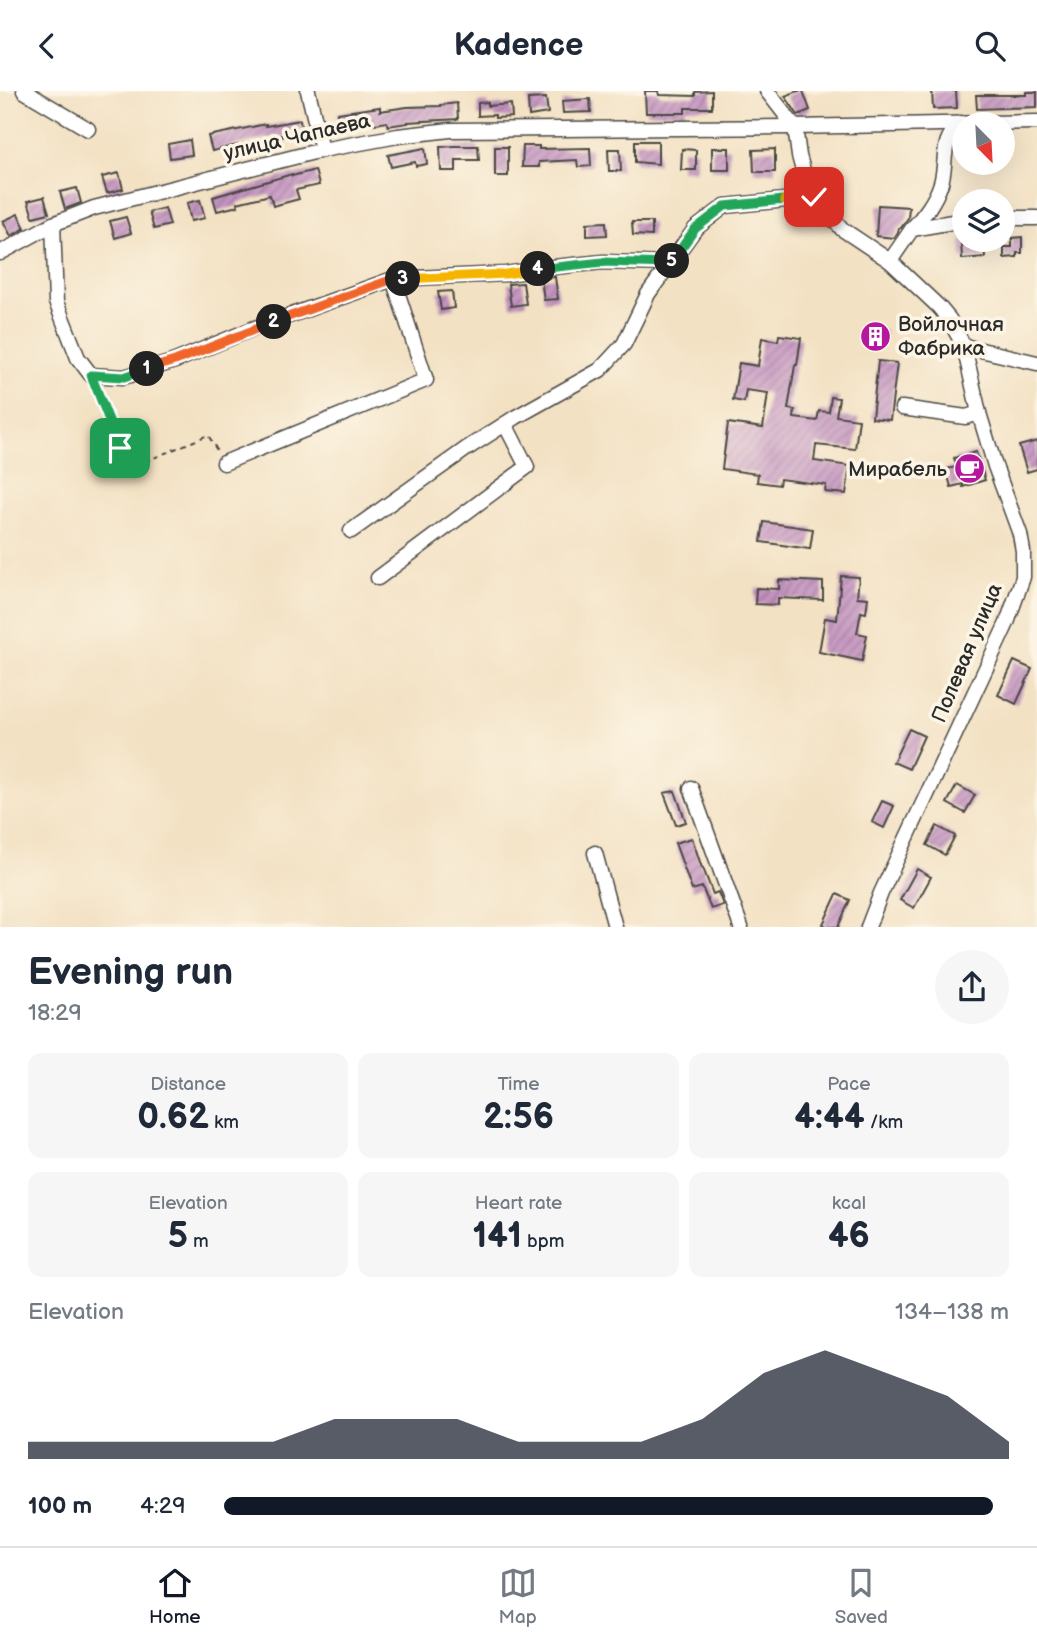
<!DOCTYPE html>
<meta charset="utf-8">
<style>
:root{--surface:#fff;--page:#f6f6f7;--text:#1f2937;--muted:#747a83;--line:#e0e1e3;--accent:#111827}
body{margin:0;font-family:"Balsamiq Sans",sans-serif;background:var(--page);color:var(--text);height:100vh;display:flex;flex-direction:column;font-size:26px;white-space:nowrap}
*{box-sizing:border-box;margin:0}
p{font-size:23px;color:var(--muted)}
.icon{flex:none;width:38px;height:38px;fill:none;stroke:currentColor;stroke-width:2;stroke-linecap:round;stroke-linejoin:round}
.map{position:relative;height:836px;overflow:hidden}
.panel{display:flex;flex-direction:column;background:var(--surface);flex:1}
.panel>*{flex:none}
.needle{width:46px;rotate:156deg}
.fabs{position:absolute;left:952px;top:21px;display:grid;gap:14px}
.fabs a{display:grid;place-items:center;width:63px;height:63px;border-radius:50%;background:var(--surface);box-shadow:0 7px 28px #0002;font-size:35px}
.pin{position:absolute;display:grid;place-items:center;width:60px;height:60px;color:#fff;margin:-30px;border-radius:14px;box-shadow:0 4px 10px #0006}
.km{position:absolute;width:35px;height:35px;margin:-18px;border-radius:50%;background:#222;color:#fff;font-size:19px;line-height:35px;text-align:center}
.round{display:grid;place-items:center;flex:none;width:74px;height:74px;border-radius:37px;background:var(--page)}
.overview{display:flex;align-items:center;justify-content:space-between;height:119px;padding:0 28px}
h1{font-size:38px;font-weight:700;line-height:52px}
.stats{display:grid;grid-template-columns:repeat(3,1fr);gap:10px;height:119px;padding:7px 28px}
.stats div{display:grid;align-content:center;border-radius:14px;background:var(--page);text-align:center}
.stats b{font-size:35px;font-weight:700}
.stats small{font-size:19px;font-weight:400}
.stats p{font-size:19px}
.chart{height:196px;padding:14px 28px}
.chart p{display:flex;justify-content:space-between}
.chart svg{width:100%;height:126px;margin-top:7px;fill:var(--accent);opacity:.7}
ul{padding:0 28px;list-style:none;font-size:23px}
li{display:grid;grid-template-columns:112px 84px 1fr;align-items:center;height:52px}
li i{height:18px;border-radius:9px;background:var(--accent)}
header{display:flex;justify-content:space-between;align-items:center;height:91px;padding:0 28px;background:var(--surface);font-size:32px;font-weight:700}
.menu{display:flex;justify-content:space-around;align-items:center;height:98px;border-top:2px solid var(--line);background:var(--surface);font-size:19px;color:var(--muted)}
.menu a{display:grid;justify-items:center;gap:4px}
.menu .active{color:var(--accent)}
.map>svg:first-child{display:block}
</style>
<header><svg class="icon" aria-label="back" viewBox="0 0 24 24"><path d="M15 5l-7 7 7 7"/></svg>Kadence<svg class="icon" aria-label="search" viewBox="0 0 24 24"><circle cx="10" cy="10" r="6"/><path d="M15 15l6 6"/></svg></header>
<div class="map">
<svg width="1037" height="836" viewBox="0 0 1037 836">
<defs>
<pattern id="building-hatch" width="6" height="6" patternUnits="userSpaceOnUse" patternTransform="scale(1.75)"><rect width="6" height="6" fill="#c392c0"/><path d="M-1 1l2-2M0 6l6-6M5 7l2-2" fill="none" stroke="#9f779c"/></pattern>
</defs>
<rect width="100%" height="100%" fill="#fcf5e5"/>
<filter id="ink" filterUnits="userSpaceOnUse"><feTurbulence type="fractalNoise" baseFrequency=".0143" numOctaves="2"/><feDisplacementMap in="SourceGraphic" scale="14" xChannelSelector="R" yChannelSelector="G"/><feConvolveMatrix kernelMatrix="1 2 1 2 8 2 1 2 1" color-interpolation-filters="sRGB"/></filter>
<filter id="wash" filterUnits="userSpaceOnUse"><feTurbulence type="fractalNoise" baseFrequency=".00686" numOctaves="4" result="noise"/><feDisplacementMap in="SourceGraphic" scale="28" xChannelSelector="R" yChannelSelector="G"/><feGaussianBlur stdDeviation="1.57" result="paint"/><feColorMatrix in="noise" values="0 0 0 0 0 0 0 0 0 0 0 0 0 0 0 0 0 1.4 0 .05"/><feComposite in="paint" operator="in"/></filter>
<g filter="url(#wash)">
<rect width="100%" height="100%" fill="#f3e1c3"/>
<g id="blocks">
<g fill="url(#building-hatch)">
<path d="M645,0H658L659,4L695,5V1L712,0V17H685V22H646Z"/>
<path d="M798,0H803L810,19L798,24L785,5Z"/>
<path d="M932,0H956L957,17L933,18Z"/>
<path d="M1026,1H1037V16L977,18L976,4H1026Z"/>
<path d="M546,7L548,22L529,25L528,8Z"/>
<path d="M590,8L591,21L563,22L562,10Z"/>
<path d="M488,11V15L511,13L512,26L495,27V24L478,25V12Z"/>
<path d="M457,12L458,28L408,31V32L388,35L387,31L340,38L337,22L380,16V20L407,16L441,15V14Z"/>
<path d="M300,29L302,42L281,46V44L212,60L208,45L266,33V35Z"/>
<path d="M190,49L192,64L170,67L168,53Z"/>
<path d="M635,50H658V73L635,71Z"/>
<path d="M455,55H478L479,69H456V80H441L440,56Z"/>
<path d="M523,55H539V58L590,57L591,75L578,76L577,69L539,71V76H522Z"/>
<rect x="495" y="56" width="13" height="29"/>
<path d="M425,57L427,73L416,75L415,71L391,76L388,64Z"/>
<rect x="712" y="57" width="17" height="22"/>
<path d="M608,58H620L621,80H609Z"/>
<path d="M682,58L696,59V79H681Z"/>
<path d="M775,58V81H754L753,59Z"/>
<path d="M315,79L319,94L296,99L299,108L273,115L270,104L237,112L238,115L217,120L213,106L292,83V85Z"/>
<path d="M119,82L123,98L107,102L102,86Z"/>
<path d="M77,97L81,112L65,118L60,101Z"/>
<path d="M44,106L49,122L33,126L28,110Z"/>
<path d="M200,109L205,127L191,130L187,112Z"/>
<path d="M878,114L909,116L908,127L901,137H899L898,141L894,147L876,145Z"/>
<path d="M165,117L170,134L154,138L149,121Z"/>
<path d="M18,123L25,137L11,145L3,130Z"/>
<path d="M126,126L131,142L115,147L110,130Z"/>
<path d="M606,131L607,144L587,145V132Z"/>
<path d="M632,131H652V145L633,144Z"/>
<path d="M1022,146V162H1017V166L1004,167V156H1012V147Z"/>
<path d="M984,149L985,166L962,168L961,150Z"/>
<path d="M555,186L558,208L544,209L541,188Z"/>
<path d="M523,192L526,213L511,215L508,193Z"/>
<path d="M452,200L454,217L441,219L438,201Z"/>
<path d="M866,236L886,240L883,254L863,250Z"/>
<path d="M779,244L801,247L797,274H795L788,318L795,319L794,327L817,330L819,320L829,321L831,306L839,307L836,325L859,328L855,358L816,354L814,370L850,375L846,403L825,401L826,394L780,388L779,394L757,391L758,383L722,378L728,332L763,337L768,302L746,299L744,311L733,309L739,272L758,275L762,247L778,250Z"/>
<path d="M878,270L897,272L890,329L872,327Z"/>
<path d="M1037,350V378L1027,381L1019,355Z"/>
<path d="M976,361L985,389L963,396V393L951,396L946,378L957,376L954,367Z"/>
<path d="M764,431L813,438L810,458L761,451Z"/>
<path d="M841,485L859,486L857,506L868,507L866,522L861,521L857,542L867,544L862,570L819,561L825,527L837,529Z"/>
<path d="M779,489L823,491V509L778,507V514L755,513L756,497L779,498Z"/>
<path d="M1014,570L1032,578L1016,613L998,604Z"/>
<path d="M909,638L924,645L909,678L893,671Z"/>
<path d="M957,694L975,704L965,722L947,712Z"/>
<path d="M675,700L686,731L676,734L664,702Z"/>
<path d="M882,710L894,715L884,737L872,731Z"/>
<path d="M937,735L955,745L945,764L927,754Z"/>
<path d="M692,747L702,777H703L713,803L718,801L723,814L711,818L702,796L692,799L675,752Z"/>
<path d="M917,778L931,786L914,817L900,809Z"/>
<path d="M837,803L850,809L838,836H828L823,833Z"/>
</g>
</g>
</g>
<g filter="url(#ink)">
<use href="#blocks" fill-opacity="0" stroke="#494642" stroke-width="2"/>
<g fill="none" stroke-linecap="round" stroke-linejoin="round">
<defs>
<g id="minor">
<path d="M24,0L88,38"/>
<path d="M308,0L322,59"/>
<path d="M767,0L795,36"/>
<path d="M795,36L799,65L806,90L815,106L842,138L890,170L939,216L949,228L964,255L979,322L995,375L1020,443L1023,460V486L1007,532L881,802L868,836"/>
<path d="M1003,127H1037"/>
<path d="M53,133L56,211L78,267L91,284L124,286L175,270L252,238L393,188L506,183L554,176L603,171L670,173"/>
<path d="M912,138C924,124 935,111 941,92C948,68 939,51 961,32"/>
<path d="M0,162L53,133L94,117L322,59L398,45L450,39L795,36L1037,31"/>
<path d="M890,170L912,138L964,129"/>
<path d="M964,255L1037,272"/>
<path d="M902,317L966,326L979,322"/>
<path d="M224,372L426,289L393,188"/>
<path d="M351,440L466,358L516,326L600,279L624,253L648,203L695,138L725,115L815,106"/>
<path d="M378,487L527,376L505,333"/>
<path d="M691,697L741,836"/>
<path d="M595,762L615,836"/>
</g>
</defs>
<use href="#minor" stroke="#494642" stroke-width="17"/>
<path stroke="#494642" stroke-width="2" stroke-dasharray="5 5" stroke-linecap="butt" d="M95,295L120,357L137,374L208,344L218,361"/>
<use href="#minor" stroke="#fff" stroke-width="14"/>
</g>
</g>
<g fill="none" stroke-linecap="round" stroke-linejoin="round" filter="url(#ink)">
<defs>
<path id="split-1" d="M120,357L91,284L124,286L147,278"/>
<path id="split-2" d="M147,278L175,270L274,231"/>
<path id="split-3" d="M274,231L393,188H403"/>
<path id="split-4" d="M403,188L506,183L538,178"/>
<path id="split-5" d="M538,178L603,171L670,173L672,170"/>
<path id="split-6" d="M672,170L695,138L725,115L784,109"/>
<path id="split-7" d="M784,109L814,106"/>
</defs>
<use href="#split-1" stroke="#fff" stroke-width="14"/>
<use href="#split-2" stroke="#fff" stroke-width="14"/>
<use href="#split-3" stroke="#fff" stroke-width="14"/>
<use href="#split-4" stroke="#fff" stroke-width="14"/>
<use href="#split-5" stroke="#fff" stroke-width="14"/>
<use href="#split-6" stroke="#fff" stroke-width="14"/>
<use href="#split-7" stroke="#fff" stroke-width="14"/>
<use href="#split-1" stroke="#22a559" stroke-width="9"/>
<use href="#split-2" stroke="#f0652b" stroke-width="9"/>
<use href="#split-3" stroke="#f0652b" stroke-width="9"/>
<use href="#split-4" stroke="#f5b400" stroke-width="9"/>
<use href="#split-5" stroke="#22a559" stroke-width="9"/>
<use href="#split-6" stroke="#22a559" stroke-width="9"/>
<use href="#split-7" stroke="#f5b400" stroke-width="9"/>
</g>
<defs>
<symbol id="building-disc" viewBox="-11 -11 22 22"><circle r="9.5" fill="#b5179e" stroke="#fcf5e5"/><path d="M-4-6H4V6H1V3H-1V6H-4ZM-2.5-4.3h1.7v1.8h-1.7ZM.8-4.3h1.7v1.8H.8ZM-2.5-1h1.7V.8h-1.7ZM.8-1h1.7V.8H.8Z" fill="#fff"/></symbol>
<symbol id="cafe-disc" viewBox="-11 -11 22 22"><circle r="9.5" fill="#b5179e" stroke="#fcf5e5"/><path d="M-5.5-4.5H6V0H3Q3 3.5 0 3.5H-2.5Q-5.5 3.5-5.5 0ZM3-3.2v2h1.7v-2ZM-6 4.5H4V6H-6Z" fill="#fff"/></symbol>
</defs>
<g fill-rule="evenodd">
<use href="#building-disc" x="858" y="228" width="35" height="35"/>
<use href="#cafe-disc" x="952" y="360" width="35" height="35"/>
</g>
<g text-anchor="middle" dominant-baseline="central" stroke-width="7" stroke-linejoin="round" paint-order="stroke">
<g font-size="21" fill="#2b2b2b" stroke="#fcf5e5">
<text transform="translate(297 46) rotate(-13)">улица Чапаева</text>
<text transform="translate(967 562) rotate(-67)">Полевая улица</text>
</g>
<g font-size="21" fill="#2b2b2b" stroke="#fcf5e5" text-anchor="start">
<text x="898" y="233">Войлочная<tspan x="898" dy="24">Фабрика</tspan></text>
<text x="947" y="378" text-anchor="end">Мирабель</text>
</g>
</g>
</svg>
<div class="fabs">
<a><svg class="needle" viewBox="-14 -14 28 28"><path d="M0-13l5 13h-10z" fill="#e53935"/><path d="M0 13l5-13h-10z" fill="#747a83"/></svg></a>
<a><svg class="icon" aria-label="layers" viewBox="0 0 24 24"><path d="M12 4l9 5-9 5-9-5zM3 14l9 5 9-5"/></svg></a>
</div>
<div class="pin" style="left:120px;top:357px;background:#1e9e55"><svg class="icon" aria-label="arrive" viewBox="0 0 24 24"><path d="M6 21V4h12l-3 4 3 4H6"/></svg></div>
<div class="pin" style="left:814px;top:106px;background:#d93025"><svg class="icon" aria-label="check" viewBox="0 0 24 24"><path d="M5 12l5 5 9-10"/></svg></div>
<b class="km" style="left:147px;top:278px">1</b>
<b class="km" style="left:274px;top:231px">2</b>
<b class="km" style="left:403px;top:188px">3</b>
<b class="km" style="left:538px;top:178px">4</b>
<b class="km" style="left:672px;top:170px">5</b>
</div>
<section class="panel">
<div class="overview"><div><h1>Evening run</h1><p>18:29</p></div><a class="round"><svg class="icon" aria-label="share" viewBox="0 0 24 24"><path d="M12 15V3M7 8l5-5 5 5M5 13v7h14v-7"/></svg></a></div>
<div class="stats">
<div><p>Distance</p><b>0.62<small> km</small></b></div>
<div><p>Time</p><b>2:56</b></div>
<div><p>Pace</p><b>4:44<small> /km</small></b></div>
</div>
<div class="stats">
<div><p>Elevation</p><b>5<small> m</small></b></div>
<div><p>Heart rate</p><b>141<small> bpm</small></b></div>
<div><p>kcal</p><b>46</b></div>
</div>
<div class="chart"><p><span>Elevation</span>134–138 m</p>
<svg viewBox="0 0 160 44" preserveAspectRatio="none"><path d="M0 44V38L10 38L20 38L30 38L40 38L50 30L60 30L70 30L80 38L90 38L100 38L110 30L120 14L130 6L140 14L150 22L160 38V44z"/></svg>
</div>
<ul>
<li><b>100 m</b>4:29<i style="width:98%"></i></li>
</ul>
</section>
<nav class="menu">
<a class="active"><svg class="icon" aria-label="home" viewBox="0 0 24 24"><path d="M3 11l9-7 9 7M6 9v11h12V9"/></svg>Home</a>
<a><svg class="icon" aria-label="map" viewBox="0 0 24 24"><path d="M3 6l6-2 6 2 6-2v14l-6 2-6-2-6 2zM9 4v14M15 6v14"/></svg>Map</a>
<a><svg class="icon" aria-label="saved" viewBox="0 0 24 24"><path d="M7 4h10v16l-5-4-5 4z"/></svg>Saved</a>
</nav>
